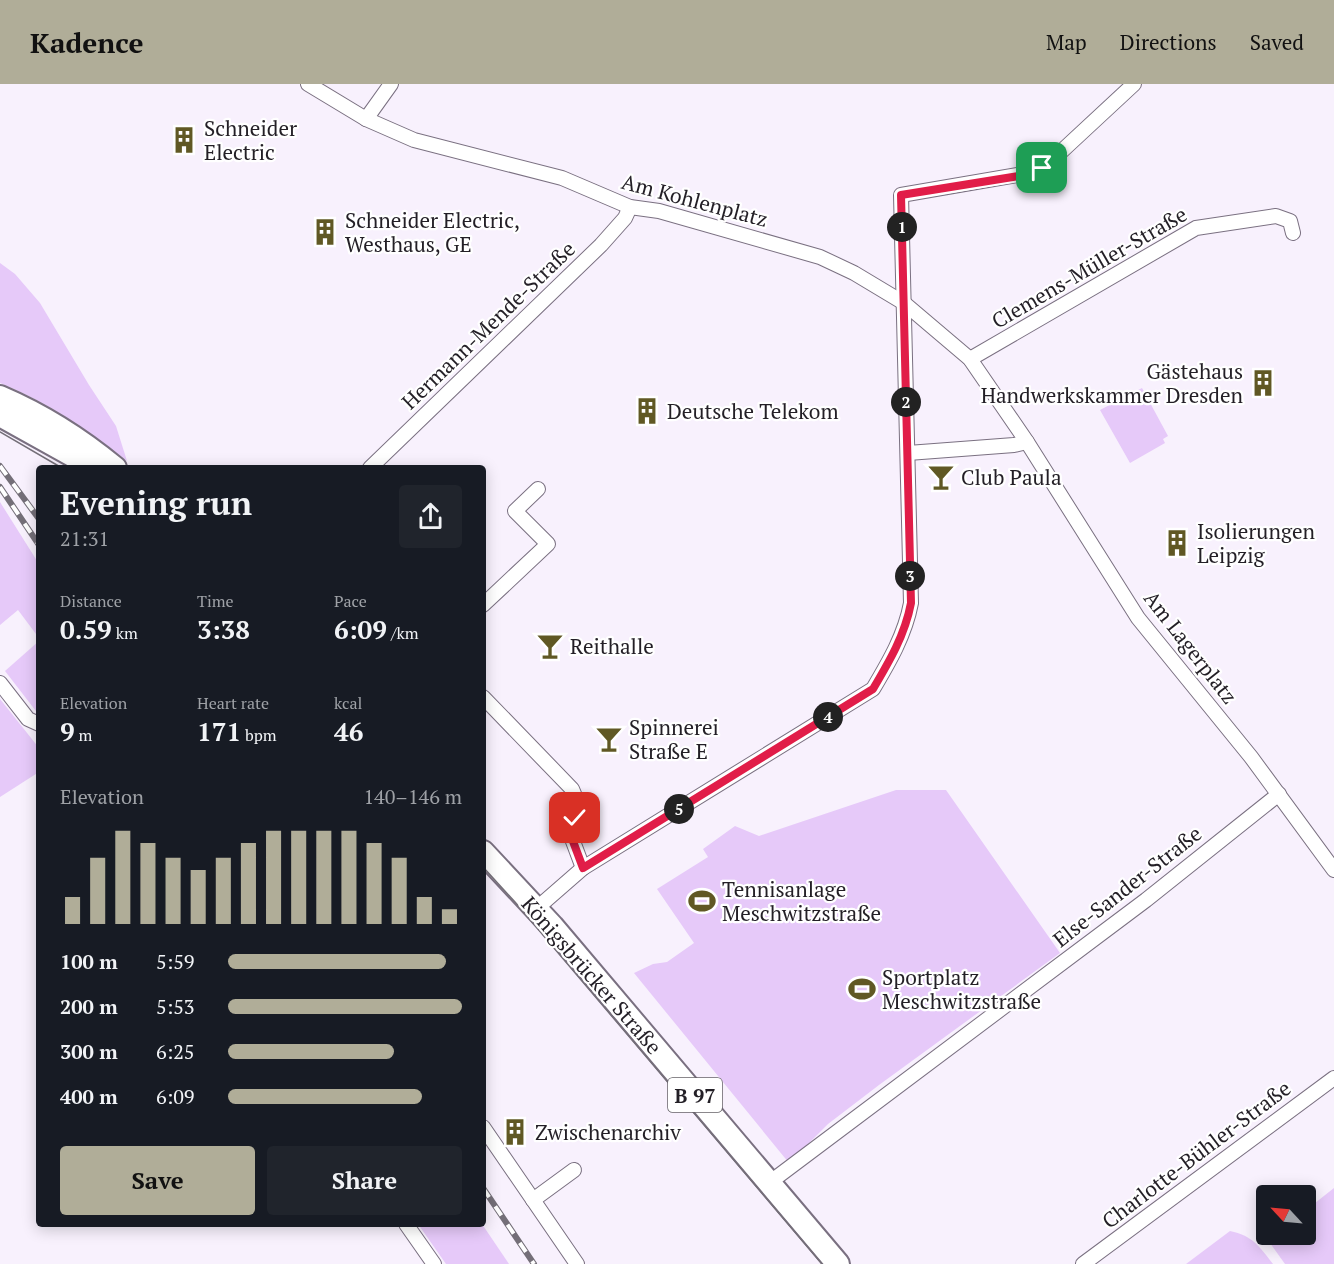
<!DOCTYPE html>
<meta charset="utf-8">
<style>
:root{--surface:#171b24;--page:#20242c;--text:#f1f3f6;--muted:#9ea1a6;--accent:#b0ad98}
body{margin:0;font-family:"PT Serif",serif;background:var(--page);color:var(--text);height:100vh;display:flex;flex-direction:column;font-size:22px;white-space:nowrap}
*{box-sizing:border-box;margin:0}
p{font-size:20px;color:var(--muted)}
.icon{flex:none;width:33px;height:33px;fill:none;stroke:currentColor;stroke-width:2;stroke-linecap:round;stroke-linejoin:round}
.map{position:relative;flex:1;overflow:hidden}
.panel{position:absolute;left:36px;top:381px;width:450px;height:762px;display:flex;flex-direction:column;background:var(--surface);border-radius:6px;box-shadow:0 3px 15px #0003}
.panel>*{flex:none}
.needle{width:39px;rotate:296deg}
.buttons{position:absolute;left:1256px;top:1101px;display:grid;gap:12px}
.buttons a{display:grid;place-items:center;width:60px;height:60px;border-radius:6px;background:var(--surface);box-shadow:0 3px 15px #0003;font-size:30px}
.pin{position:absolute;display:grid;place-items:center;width:51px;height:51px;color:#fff;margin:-26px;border-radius:12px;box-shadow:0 3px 9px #0006}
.km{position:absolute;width:30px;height:30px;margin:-15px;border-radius:50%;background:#222;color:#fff;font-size:16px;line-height:30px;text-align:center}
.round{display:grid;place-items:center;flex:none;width:63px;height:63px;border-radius:6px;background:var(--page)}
.summary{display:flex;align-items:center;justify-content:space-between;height:102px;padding:0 24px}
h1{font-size:33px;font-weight:700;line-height:45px}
.figures{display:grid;grid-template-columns:repeat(3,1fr);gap:9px;height:102px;padding:6px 24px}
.figures div{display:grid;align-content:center}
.figures b{font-size:26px;font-weight:700}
.figures small{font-size:16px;font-weight:400}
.figures p{font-size:16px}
.chart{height:168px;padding:12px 24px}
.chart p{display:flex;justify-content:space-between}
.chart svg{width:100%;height:108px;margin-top:6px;stroke:var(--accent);stroke-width:6}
.primary-button{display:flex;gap:12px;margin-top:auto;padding:12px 24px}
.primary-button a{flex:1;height:69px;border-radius:6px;background:var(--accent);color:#111;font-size:24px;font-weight:700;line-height:69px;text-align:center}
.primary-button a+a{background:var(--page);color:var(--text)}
ul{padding:0 24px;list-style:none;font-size:20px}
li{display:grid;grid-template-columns:96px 72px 1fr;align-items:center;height:45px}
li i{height:15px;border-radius:8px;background:var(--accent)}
header{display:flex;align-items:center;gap:36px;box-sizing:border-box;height:84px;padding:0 30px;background:var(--accent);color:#111}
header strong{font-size:28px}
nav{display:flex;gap:33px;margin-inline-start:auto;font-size:21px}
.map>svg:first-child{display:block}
</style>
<header>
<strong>Kadence</strong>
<nav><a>Map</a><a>Directions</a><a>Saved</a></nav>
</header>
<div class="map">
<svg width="1334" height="1180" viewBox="0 0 1334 1180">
<rect width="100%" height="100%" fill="#f8f1fd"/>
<g fill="#e6c9f9">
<path d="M0,179L15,190L40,219L89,301L116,342L127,377C87,346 47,318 0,299Z"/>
<path d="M1142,304L1168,352L1163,355L1165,359L1130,379L1100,326Z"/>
<path d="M0,418L39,480V554L18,526L0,541Z"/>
<path d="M39,557V631L5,587Z"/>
<path d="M0,615L39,664V688L0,713Z"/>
<path d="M896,706H946L1060,869L879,1001L828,1040L789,1079L634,889L653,880L667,878L694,859L657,805L708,773L703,765L735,742L759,752Z"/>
<path d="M1334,1104V1180H1285L1270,1159V1154L1274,1151L1305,1150V1127Z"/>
<path d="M418,1140H482L509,1180H446Z"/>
<path d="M1230,1147C1253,1152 1259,1162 1273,1180H1186Z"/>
</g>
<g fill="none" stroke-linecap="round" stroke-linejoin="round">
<defs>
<g id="street">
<path d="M308,0L366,35L414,56L562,94L630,123L659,127L820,173L854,189L904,219L970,275L1027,358L1138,534L1251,673L1334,786"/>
<path d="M366,35L391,0"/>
<path d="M970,275L1196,144L1276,132L1290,137L1293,149"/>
<path d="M908,369L1014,361L1027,358"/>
<path d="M370,384L601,161L625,134L630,123"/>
<path d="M483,521L548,460L515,427L538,405"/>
<path d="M0,599L28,635L39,640"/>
<path d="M483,613L572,705L577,717L571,752L583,784"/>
<path d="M536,825L583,784L873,605C889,578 905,551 911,519L901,111L1034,88L1050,78L1134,0"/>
<path d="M483,1043L577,1180"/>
<path d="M769,1099L1146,816L1279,710"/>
<path d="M533,1116L574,1086"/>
<path d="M406,1140L434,1180"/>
<path d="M1083,1180L1334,994"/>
</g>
<g id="primary">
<path d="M0,313C42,331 80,355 115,384"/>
<path d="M0,331L88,380"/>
<path d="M483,768L552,842L838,1180"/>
</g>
</defs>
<use href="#street" stroke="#7a7081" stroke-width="16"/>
<use href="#primary" stroke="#7a7081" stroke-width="26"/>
<use href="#street" stroke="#fff" stroke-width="14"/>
<use href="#primary" stroke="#fff" stroke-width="22"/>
<g stroke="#746f78" stroke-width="1.5">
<path d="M0,348L62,384"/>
<path d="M483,783L515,818L822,1180"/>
</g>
<defs>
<g id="rail">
<path d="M0,382L39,435"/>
<path d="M0,403L39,461"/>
<path d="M483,1104L534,1180"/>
</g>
</defs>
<use href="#rail" stroke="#746f78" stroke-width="6"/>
<use href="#rail" stroke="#fff" stroke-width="4" stroke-dasharray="11" stroke-linecap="butt"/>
</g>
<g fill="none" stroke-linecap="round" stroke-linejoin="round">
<defs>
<path id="route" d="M575,734L571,752L583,784L873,605C889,578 905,551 911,519L901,111L1025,91L1042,84"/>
</defs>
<use href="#route" stroke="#fff" stroke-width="12"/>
<use href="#route" stroke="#e11d48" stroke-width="8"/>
</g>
<defs>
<symbol id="building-bare" viewBox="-9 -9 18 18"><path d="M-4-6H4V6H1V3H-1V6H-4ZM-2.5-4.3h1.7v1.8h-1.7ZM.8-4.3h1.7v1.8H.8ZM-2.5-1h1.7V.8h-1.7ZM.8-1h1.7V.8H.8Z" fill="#605824" stroke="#fff" stroke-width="2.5" paint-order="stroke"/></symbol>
<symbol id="bar-bare" viewBox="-9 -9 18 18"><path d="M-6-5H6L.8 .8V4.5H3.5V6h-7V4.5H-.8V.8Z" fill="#605824" stroke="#fff" stroke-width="2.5" paint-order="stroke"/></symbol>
<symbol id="stadium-bare" viewBox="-9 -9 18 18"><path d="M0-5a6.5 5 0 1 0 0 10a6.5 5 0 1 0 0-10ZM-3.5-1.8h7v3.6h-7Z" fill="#605824" stroke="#fff" stroke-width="2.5" paint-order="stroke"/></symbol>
</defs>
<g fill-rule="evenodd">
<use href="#building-bare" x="165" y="37" width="38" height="38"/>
<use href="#building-bare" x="306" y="129" width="38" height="38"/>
<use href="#building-bare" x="1244" y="280" width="38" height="38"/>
<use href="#building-bare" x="628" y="308" width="38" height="38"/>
<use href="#bar-bare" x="922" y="374" width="38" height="38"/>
<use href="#building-bare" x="1158" y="440" width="38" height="38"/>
<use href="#bar-bare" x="531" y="543" width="38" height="38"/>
<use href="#bar-bare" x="590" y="636" width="38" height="38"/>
<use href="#stadium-bare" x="683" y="798" width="38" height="38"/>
<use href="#stadium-bare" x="843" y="886" width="38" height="38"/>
<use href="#building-bare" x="496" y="1029" width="38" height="38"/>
</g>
<g text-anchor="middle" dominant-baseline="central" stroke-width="4.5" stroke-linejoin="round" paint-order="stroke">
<rect fill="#fff" stroke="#656267" stroke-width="1.5" x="668" y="994" width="54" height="34" rx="4.5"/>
<g font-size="20" font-weight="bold" fill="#231f26">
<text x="695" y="1011">B 97</text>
</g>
<g font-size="21" fill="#231f26" stroke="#fff" text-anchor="start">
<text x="204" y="44">Schneider<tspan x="204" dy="24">Electric</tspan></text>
<text x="345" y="136">Schneider Electric,<tspan x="345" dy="24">Westhaus, GE</tspan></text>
<text x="1243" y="287" text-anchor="end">Gästehaus<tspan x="1243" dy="24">Handwerkskammer Dresden</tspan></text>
<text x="667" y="327">Deutsche Telekom</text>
<text x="961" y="393">Club Paula</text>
<text x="1197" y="447">Isolierungen<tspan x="1197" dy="24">Leipzig</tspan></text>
<text x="570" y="562">Reithalle</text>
<text x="629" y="643">Spinnerei<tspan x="629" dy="24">Straße E</tspan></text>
<text x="722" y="805">Tennisanlage<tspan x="722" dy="24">Meschwitzstraße</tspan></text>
<text x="882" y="893">Sportplatz<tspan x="882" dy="24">Meschwitzstraße</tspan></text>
<text x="535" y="1048">Zwischenarchiv</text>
</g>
<g font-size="21" fill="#231f26" stroke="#fff">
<text transform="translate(695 116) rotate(15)">Am Kohlenplatz</text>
<text transform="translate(1089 183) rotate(-30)">Clemens-Müller-Straße</text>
<text transform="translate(488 241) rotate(-44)">Hermann-Mende-Straße</text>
<text transform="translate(1191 563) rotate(52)">Am Lagerplatz</text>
<text transform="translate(1127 802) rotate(-38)">Else-Sander-Straße</text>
<text transform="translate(592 891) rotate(49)">Königsbrücker Straße</text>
<text transform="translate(1196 1070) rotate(-37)">Charlotte-Bühler-Straße</text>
</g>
</g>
</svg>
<div class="buttons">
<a><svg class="needle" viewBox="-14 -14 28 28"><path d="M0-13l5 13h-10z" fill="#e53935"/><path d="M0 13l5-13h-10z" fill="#9ea1a6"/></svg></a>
</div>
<div class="pin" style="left:1042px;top:84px;background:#1e9e55"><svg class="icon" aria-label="arrive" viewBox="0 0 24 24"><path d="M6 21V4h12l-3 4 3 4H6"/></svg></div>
<div class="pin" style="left:575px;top:734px;background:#d93025"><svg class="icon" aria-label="check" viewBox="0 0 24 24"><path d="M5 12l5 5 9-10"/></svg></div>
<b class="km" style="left:902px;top:143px">1</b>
<b class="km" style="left:906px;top:318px">2</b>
<b class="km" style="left:910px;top:492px">3</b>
<b class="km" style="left:828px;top:633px">4</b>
<b class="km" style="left:679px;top:725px">5</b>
<section class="panel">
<div class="summary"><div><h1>Evening run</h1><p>21:31</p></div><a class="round"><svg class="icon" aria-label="share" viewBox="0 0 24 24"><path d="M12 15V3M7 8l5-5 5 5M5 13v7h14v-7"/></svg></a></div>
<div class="figures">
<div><p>Distance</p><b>0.59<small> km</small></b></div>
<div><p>Time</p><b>3:38</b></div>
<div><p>Pace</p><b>6:09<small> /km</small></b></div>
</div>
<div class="figures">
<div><p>Elevation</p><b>9<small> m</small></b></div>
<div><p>Heart rate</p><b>171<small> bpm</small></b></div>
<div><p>kcal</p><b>46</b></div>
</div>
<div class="chart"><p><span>Elevation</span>140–146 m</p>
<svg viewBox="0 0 160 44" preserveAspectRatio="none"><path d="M5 44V33M15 44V17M25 44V6M35 44V11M45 44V17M55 44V22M65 44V17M75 44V11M85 44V6M95 44V6M105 44V6M115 44V6M125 44V11M135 44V17M145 44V33M155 44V38"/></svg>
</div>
<ul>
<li><b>100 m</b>5:59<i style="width:93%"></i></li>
<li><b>200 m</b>5:53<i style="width:100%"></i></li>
<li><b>300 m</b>6:25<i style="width:71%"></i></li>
<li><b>400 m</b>6:09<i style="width:83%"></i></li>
</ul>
<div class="primary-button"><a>Save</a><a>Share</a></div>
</section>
</div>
